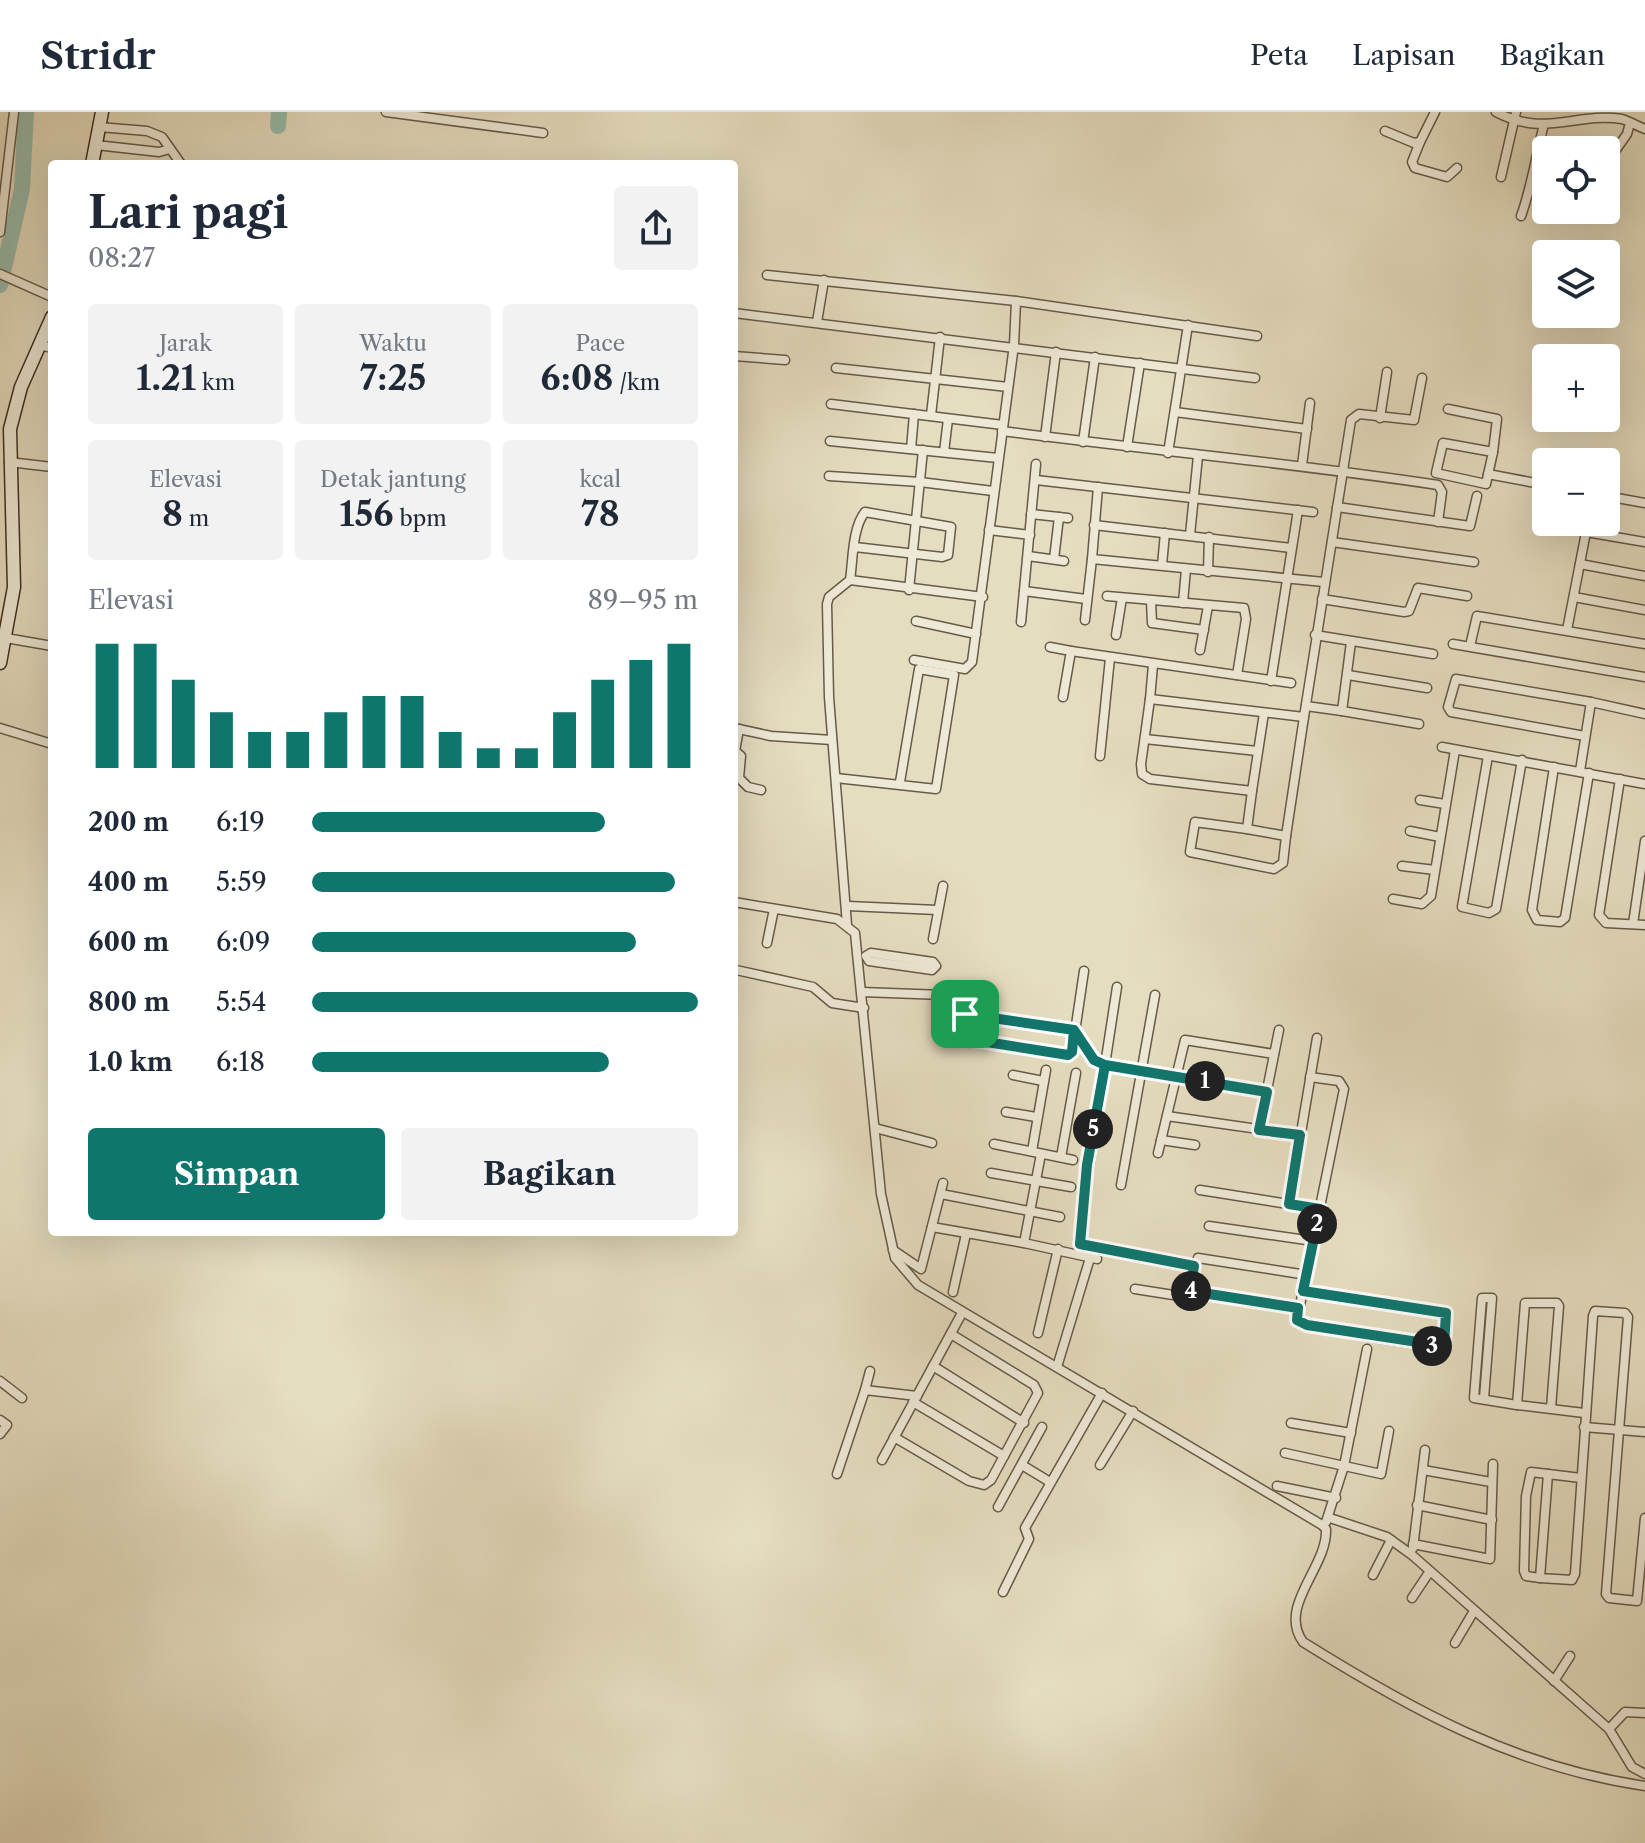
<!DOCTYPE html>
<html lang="id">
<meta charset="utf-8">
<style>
:root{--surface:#fff;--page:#f2f2f3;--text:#1f2937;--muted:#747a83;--line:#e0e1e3;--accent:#0f766e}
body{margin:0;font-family:"Libre Caslon Text",serif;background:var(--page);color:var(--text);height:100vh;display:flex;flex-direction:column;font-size:30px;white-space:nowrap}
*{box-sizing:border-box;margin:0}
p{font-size:26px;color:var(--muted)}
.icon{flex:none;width:44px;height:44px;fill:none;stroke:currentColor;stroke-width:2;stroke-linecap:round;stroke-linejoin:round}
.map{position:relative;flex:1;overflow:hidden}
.sheet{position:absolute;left:48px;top:48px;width:690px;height:1076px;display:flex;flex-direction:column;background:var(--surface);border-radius:8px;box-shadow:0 8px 32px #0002}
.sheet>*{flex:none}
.buttons{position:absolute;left:1532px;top:24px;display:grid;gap:16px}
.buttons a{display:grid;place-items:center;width:88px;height:88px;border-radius:8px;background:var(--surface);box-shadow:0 8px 32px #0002;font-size:40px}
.pin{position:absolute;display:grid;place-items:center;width:68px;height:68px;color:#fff;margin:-34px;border-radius:16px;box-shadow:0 4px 12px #0006}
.km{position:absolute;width:40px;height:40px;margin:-20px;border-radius:50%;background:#222;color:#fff;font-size:22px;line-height:40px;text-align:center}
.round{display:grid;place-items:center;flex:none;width:84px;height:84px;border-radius:8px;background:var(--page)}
.overview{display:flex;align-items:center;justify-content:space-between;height:136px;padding:0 40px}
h1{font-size:44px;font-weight:700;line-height:60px}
.metrics{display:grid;grid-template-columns:repeat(3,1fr);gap:12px;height:136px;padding:8px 40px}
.metrics div{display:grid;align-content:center;border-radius:8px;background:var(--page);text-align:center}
.metrics b{font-size:34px;font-weight:700}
.metrics small{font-size:22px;font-weight:400}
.metrics p{font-size:22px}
.chart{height:224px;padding:16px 40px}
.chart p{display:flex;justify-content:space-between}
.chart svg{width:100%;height:144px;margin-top:8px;stroke:var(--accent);stroke-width:6}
.button{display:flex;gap:16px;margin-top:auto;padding:16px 40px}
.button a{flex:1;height:92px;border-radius:8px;background:var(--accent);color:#fff;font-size:32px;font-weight:700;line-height:92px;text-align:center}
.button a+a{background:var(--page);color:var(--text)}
ul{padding:0 40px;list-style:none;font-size:26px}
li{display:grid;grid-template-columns:128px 96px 1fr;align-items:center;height:60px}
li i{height:20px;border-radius:10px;background:var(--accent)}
header{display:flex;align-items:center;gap:48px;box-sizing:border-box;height:112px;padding:0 40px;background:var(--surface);border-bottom:2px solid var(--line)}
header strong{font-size:38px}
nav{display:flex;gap:44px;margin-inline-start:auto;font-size:28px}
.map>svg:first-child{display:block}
</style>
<header>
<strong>Stridr</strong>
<nav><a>Peta</a><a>Lapisan</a><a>Bagikan</a></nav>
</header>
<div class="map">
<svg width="1645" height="1731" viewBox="0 0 1645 1731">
<rect width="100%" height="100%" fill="#e5ddc0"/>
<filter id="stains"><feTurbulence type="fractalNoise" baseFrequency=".0025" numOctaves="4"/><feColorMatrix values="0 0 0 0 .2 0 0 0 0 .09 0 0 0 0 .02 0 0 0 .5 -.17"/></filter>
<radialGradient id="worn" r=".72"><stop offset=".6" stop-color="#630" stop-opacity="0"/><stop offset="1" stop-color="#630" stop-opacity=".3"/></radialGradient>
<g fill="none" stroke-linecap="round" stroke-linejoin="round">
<g stroke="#97bdad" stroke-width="16">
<path d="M278,14L279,0"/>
<path d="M0,173L22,77L26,0"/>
</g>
<defs>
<g id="minor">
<path d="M386,0L543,21"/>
<path d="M1496,0C1544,26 1576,0 1622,7C1629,9 1637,14 1645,17"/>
<path d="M99,15L147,19L162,25L181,52"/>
<path d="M1385,19L1414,31L1420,30L1435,0"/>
<path d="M1420,30L1412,50L1415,56L1447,65L1457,56"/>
<path d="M96,33L159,40L170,37"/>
<path d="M1606,52L1627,22L1630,11"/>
<path d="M1501,65L1516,0"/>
<path d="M1533,66L1546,70"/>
<path d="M1521,104C1532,74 1536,43 1544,12"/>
<path d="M0,120L14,0"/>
<path d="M0,162L52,185"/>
<path d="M767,163L1016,189L1257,224"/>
<path d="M734,201L1255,266"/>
<path d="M817,210L824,168"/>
<path d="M39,233L52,236"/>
<path d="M734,244L785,248"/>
<path d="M836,256L1008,275"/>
<path d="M831,292L1003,313"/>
<path d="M1448,297L1497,307L1493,340"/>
<path d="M1175,300L1307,317"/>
<path d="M931,303L940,225"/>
<path d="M1380,306L1387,260"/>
<path d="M1002,319C1147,338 1293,351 1438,373L1442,380L1438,410"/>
<path d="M1045,325L1056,240"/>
<path d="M830,329L998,346"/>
<path d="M1083,330L1095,245"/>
<path d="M1443,331L1493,340L1486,372L1436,361Z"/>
<path d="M1127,335L1140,251"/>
<path d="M911,337L914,302"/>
<path d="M944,340L948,307"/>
<path d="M1168,341L1188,213"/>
<path d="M9,350L52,355"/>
<path d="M1302,353L1310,291"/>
<path d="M1488,362L1546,373"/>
<path d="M829,364L920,370L993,379"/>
<path d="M1036,368L1313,400"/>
<path d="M1098,375L1092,447L1324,470"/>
<path d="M1606,384L1645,391"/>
<path d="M1337,395L1470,414L1477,384"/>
<path d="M1031,402L1068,406"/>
<path d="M1094,413L1291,436"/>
<path d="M989,418L1030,423"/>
<path d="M1586,420L1645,430"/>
<path d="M1190,423L1198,344"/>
<path d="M1332,430L1474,450"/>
<path d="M1028,444L1064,449"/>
<path d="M1054,447L1059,405"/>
<path d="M1580,452L1645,464"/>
<path d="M1162,453L1165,421"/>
<path d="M1208,460L1209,425"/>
<path d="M850,468L983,485"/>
<path d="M909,478L923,338"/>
<path d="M1024,479L1086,487"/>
<path d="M1107,484L1244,496L1246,507L1237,563"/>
<path d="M1574,485L1645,498"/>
<path d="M1322,487L1404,500L1409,499L1418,476L1467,484"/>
<path d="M1151,489L1152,511L1204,518"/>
<path d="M1183,491L1186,457"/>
<path d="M1085,508L1092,447"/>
<path d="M916,509L976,522"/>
<path d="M1021,510L1036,352"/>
<path d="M1567,518L1588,410"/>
<path d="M1116,523L1122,486"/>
<path d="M1315,523L1433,542"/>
<path d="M6,526L52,534"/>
<path d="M1351,530L1342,599L1419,612"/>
<path d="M1453,532L1645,565"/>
<path d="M1470,534L1477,504L1645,532"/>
<path d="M1050,535L1071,539L1063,585"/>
<path d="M1200,538L1208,494"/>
<path d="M1071,539L1291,571"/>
<path d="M914,548L965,557L972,550L1014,233L1016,189"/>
<path d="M1153,553L1150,587L1304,605L1351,308L1359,302L1414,308L1422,266"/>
<path d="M1348,563L1427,576"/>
<path d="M1271,569L1298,398"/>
<path d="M1150,587L1141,652L1142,662L1150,667L1252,679L1264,601"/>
<path d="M1306,594L1342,599"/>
<path d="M0,616L52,632"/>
<path d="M734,616L771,624L832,628"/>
<path d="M739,617L735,639L741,644L739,666L748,675L761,678"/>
<path d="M1585,624L1451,600L1448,595L1456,567L1591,590"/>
<path d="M1145,627L1257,639"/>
<path d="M1442,635L1645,672"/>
<path d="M1100,644L1110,546"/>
<path d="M1488,644L1462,795L1489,801L1496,797L1522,648"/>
<path d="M1554,655L1532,798L1537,808L1560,810L1565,806L1589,661"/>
<path d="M1580,659L1591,590L1645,602"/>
<path d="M836,666L936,677L954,563L919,557L900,670"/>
<path d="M1620,667L1599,803L1606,811L1645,813"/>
<path d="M1252,679L1247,717L1286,724L1304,605"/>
<path d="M1420,688L1445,692"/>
<path d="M1247,717L1195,710L1190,740L1274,757L1283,751L1286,724"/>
<path d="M1410,719L1440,725"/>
<path d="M1402,754L1435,758"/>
<path d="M1393,787L1422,792L1431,784L1455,638"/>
<path d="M734,790L837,807L855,821L881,1082L895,1146L918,1173L1322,1413L1326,1417C1328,1455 1277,1494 1303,1530C1412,1598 1515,1655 1645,1674"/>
<path d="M848,794L937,798"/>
<path d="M1633,812L1645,729"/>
<path d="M847,813L829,585L827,492L829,485L850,468C853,449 852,416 865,400L951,415L948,443L942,445L855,435"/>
<path d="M933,827L943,774"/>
<path d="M767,831L774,797"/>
<path d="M871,841L933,850L936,854L932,858L869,849L866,844Z"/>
<path d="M736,858L813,875L832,891L864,896"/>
<path d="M1117,875L1078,1128L1084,1134L1194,1154"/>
<path d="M862,880L943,883L965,902L1074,918L1094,948L1105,953L1267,980"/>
<path d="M965,902L957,922L961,926L1068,943L1072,940L1084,859"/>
<path d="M1013,963L1043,969"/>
<path d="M1006,1000L1036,1005"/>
<path d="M1167,1004L1300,1023"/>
<path d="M875,1016L932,1031"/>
<path d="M1259,1018L1279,918"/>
<path d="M1161,1028L1195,1033"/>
<path d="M994,1032L1073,1048"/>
<path d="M1032,1039L1046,958"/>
<path d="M1158,1041L1185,928L1274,942"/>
<path d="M1041,1042L1024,1131L1097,1147"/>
<path d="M1061,1045L1076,961"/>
<path d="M991,1061L1071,1075"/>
<path d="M1121,1073L1155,883"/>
<path d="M1200,1078L1320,1097"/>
<path d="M941,1082L1060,1105"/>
<path d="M1289,1092L1317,926"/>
<path d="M1209,1114L1313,1129"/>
<path d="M932,1115L1024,1131"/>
<path d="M893,1138L921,1157L943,1071"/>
<path d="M1135,1177L1186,1185L1198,1146L1307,1163"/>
<path d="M1190,1179L1298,1196"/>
<path d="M1303,1179L1446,1201L1444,1233C1433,1237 1308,1216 1297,1208L1344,977L1339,969L1310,965"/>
<path d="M953,1180L966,1122"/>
<path d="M1038,1221L1058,1137"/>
<path d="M933,1254L1024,1311"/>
<path d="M1057,1255L1090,1146"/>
<path d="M0,1269L22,1286"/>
<path d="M865,1278L870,1259"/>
<path d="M1484,1286L1492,1186H1482L1474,1286L1517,1293"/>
<path d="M913,1290L1004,1344"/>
<path d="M1551,1296L1559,1194L1557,1191H1525L1517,1293L1584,1301"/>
<path d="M0,1308L7,1313L0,1322"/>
<path d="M1291,1311L1351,1321"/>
<path d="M1584,1315L1645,1320"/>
<path d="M894,1325L969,1369L984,1373L991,1368L1038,1281L1034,1273L951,1222"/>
<path d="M1285,1341L1381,1362L1389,1319"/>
<path d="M882,1348L962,1201"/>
<path d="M1022,1353L1050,1370"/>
<path d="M1100,1353L1133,1299"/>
<path d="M1423,1358L1491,1370"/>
<path d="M837,1362L865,1278L917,1284"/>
<path d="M1581,1366L1548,1362L1540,1466L1572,1468L1575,1462L1593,1204L1595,1199L1625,1201L1628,1205L1606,1482L1609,1486L1637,1489L1645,1406"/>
<path d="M1277,1374L1336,1386"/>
<path d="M1417,1393L1492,1408"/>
<path d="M998,1395L1042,1315"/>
<path d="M1330,1406L1387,1425L1412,1443L1609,1617L1632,1655L1645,1662"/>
<path d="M1326,1410L1344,1354L1367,1237"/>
<path d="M1413,1432L1490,1447L1493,1352"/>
<path d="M1413,1436L1425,1338"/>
<path d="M1373,1463L1391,1428"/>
<path d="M1540,1466L1526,1464L1524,1459L1526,1384L1531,1360L1548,1362"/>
<path d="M1003,1480L1029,1427L1025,1416L1102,1281"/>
<path d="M1412,1486L1430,1459"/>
<path d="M1455,1531L1474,1499"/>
<path d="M1554,1569L1570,1544"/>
<path d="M1609,1617L1625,1600L1645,1601"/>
</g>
<g id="secondary">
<path d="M92,52L102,0"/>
<path d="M0,551L14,475L10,317L21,275L52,205"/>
</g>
</defs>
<use href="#minor" stroke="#665a49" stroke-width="11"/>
<use href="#secondary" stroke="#3b2e21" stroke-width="15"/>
<use href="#minor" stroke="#eee9d6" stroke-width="8"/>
<use href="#secondary" stroke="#eee9d6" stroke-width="12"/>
</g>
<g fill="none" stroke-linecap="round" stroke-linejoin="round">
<defs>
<path id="route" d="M965,902L1074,918L1094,948L1105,953L1267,980L1259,1018L1300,1023L1289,1092L1320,1097L1303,1179L1446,1201L1444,1234L1307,1213L1297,1208L1298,1196L1190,1179L1194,1154L1080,1132L1087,1053L1105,953L1094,948L1074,918L1072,940L1068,943L961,926L957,922L965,902"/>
</defs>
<use href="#route" stroke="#fff" stroke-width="16"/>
<use href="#route" stroke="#0f766e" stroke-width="10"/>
</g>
<rect width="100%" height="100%" filter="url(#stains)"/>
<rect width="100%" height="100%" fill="url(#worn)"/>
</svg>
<div class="buttons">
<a><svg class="icon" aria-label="locate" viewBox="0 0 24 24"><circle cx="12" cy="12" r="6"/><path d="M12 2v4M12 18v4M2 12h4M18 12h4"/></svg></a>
<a><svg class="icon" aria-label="layers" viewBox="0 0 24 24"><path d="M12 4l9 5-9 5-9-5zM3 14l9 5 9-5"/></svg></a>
<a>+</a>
<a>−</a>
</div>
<div class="pin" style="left:965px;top:902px;background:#1e9e55"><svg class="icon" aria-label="arrive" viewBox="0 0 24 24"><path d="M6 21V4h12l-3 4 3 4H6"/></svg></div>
<b class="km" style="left:1205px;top:969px">1</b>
<b class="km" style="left:1317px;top:1112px">2</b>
<b class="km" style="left:1432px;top:1234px">3</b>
<b class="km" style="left:1191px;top:1179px">4</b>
<b class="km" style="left:1093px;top:1017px">5</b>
<section class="sheet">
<div class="overview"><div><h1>Lari pagi</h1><p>08:27</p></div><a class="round"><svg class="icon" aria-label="share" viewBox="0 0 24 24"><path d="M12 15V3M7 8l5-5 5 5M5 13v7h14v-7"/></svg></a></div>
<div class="metrics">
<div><p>Jarak</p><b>1.21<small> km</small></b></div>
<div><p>Waktu</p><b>7:25</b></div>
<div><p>Pace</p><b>6:08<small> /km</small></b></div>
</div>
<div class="metrics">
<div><p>Elevasi</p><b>8<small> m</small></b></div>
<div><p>Detak jantung</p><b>156<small> bpm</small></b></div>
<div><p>kcal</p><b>78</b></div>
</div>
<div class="chart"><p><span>Elevasi</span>89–95 m</p>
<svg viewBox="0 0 160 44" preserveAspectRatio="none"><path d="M5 44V6M15 44V6M25 44V17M35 44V27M45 44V33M55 44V33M65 44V27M75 44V22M85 44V22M95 44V33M105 44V38M115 44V38M125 44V27M135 44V17M145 44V11M155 44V6"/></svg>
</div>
<ul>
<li><b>200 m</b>6:19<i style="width:76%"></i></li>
<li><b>400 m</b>5:59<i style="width:94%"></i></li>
<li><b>600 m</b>6:09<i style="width:84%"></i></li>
<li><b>800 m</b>5:54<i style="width:100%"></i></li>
<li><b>1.0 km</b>6:18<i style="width:77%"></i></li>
</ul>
<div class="button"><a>Simpan</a><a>Bagikan</a></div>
</section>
</div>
